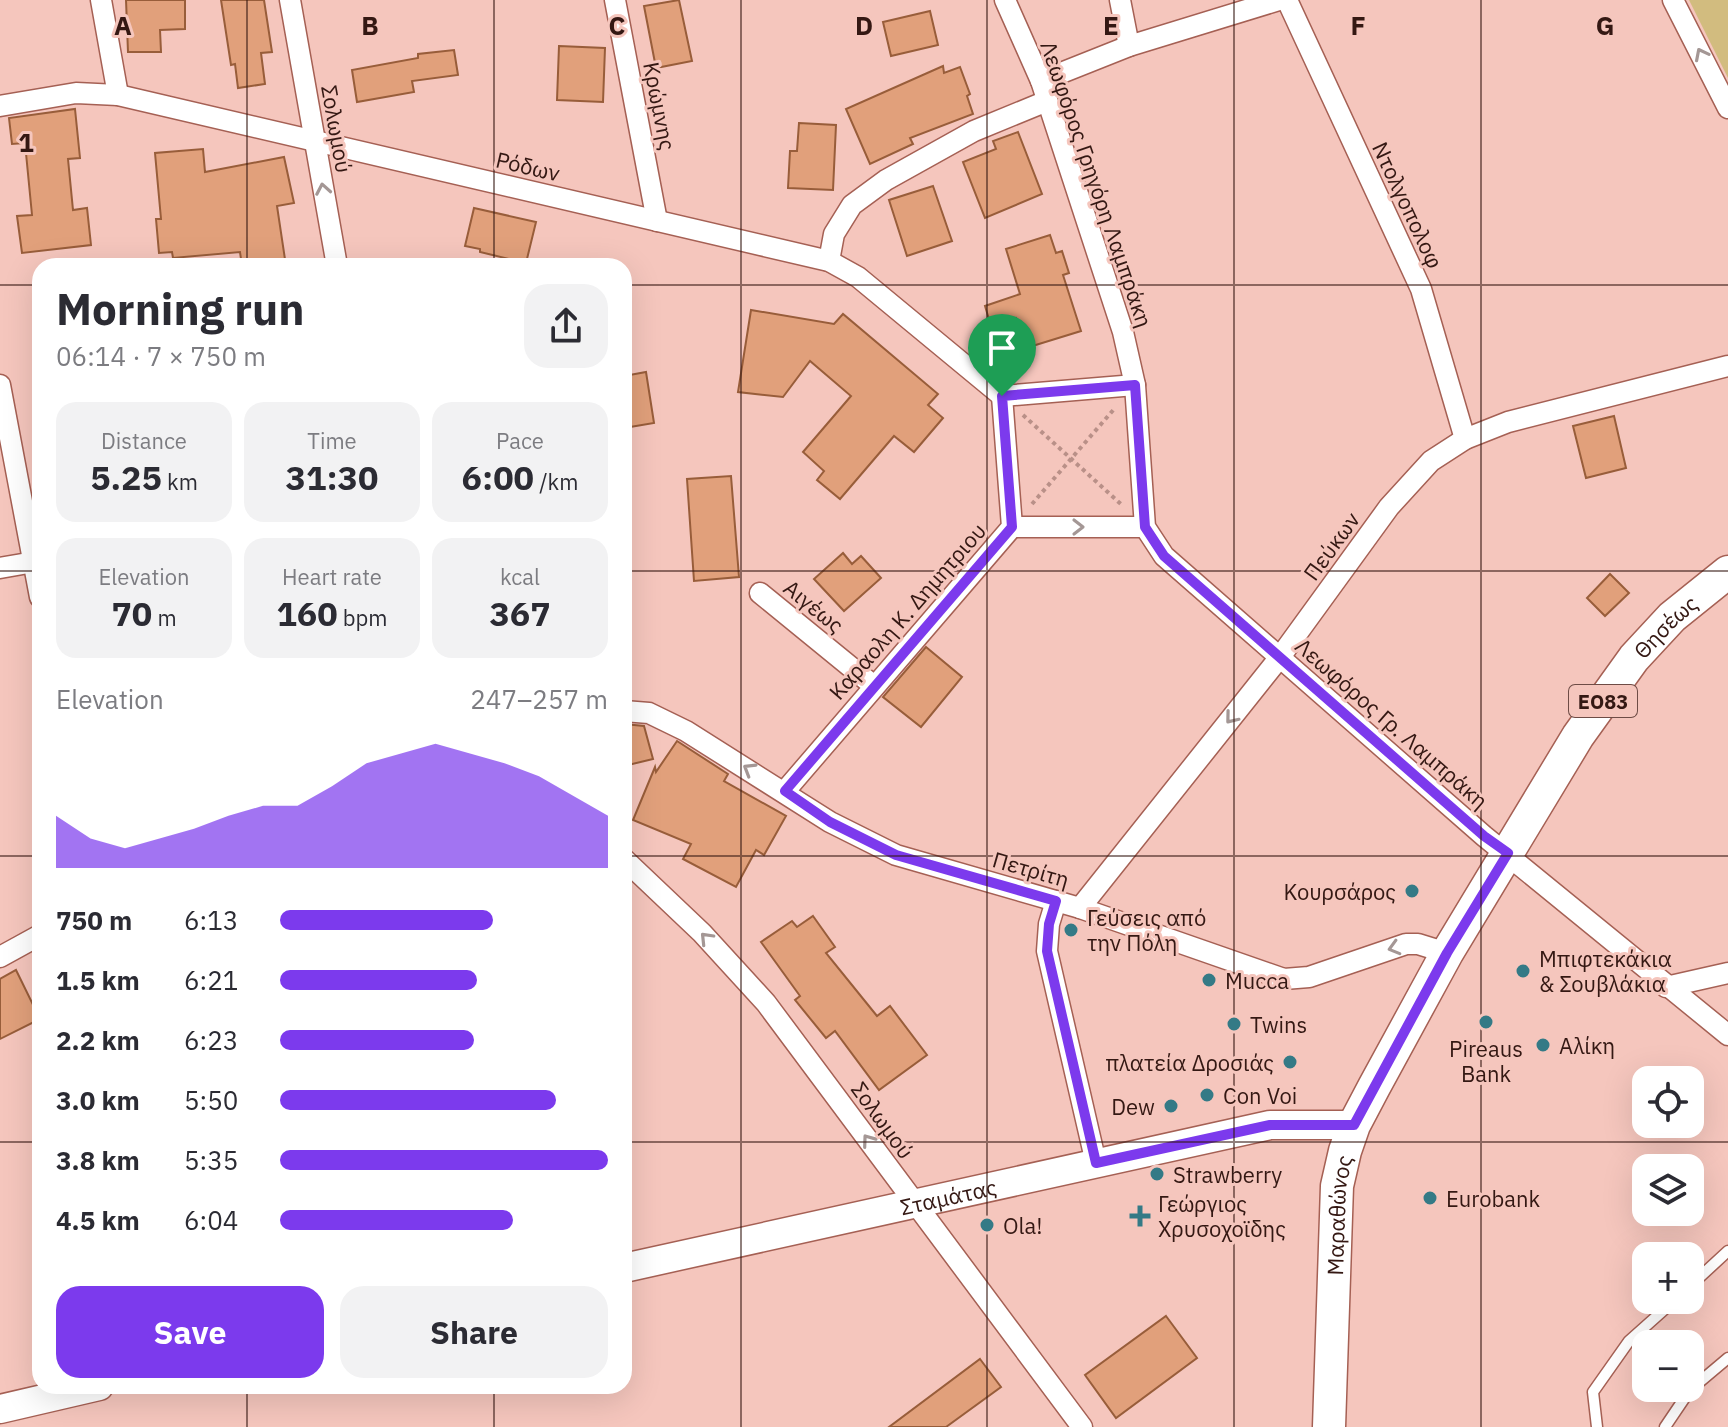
<!DOCTYPE html>
<meta charset="utf-8">
<style>
:root{--surface:#fff;--page:#f2f2f3;--text:#2b2b33;--muted:#7c7c81;--accent:#7c3aed}
body{margin:0;font-family:"IBM Plex Sans",sans-serif;background:var(--page);color:var(--text);height:100vh;display:flex;flex-direction:column;font-size:30px;white-space:nowrap}
*{box-sizing:border-box;margin:0}
p{font-size:26px;color:var(--muted)}
.icon{flex:none;width:44px;height:44px;fill:none;stroke:currentColor;stroke-width:2;stroke-linecap:round;stroke-linejoin:round}
.map{position:relative;flex:1;overflow:hidden}
.panel{position:absolute;left:32px;top:258px;width:600px;height:1136px;display:flex;flex-direction:column;background:var(--surface);border-radius:24px;box-shadow:0 8px 32px #0002}
.panel>*{flex:none}
.controls{position:absolute;left:1632px;top:1066px;display:grid;gap:16px}
.controls a{display:grid;place-items:center;width:72px;height:72px;border-radius:16px;background:var(--surface);box-shadow:0 8px 32px #0002;font-size:40px}
.pin{position:absolute;display:grid;place-items:center;width:68px;height:68px;color:#fff;margin:-82px -34px;border-radius:50% 50% 50% 0;rotate:-45deg;box-shadow:0 0 8px #0007}
.pin .icon{rotate:45deg}
.round{display:grid;place-items:center;flex:none;width:84px;height:84px;border-radius:24px;background:var(--page)}
.summary{display:flex;align-items:center;justify-content:space-between;height:136px;padding:0 24px}
h1{font-size:44px;font-weight:700;line-height:60px}
.figures{display:grid;grid-template-columns:repeat(3,1fr);gap:12px;height:136px;padding:8px 24px}
.figures div{display:grid;align-content:center;border-radius:20px;background:var(--page);text-align:center}
.figures b{font-size:34px;font-weight:700}
.figures small{font-size:22px;font-weight:400}
.figures p{font-size:22px}
.chart{height:224px;padding:16px 24px}
.chart p{display:flex;justify-content:space-between}
.chart svg{width:100%;height:144px;margin-top:8px;fill:var(--accent);opacity:.7}
.action{display:flex;gap:16px;margin-top:auto;padding:16px 24px}
.action a{flex:1;height:92px;border-radius:24px;background:var(--accent);color:#fff;font-size:32px;font-weight:700;line-height:92px;text-align:center}
.action a+a{background:var(--page);color:var(--text)}
ul{padding:0 24px;list-style:none;font-size:26px}
li{display:grid;grid-template-columns:128px 96px 1fr;align-items:center;height:60px}
li i{height:20px;border-radius:10px;background:var(--accent)}
.map>svg:first-child{display:block}
</style>
<div class="map">
<svg width="1728" height="1427" viewBox="0 0 1728 1427">
<rect width="100%" height="100%" fill="#f5c6bd"/>
<path fill="#d2bc7f" d="M1689,0H1728V78Z"/>
<g fill="#e1a07b" stroke="#985d3a" stroke-width="2">
<path d="M126,0H185V29L160,30L161,52H128Z"/>
<path d="M221,0H264L272,52L261,53L265,84L238,88L235,64L231,65Z"/>
<path d="M679,0L692,61L656,68L644,6Z"/>
<path d="M930,11L938,45L891,56L883,22Z"/>
<path d="M559,46L605,48L603,102L557,100Z"/>
<path d="M454,50L458,75L412,81L414,92L357,102L352,70L418,58V54Z"/>
<path d="M943,66L944,73L960,67L970,94L967,96L973,114L910,138L913,144L870,164L846,109Z"/>
<path d="M75,109L80,158L68,159L73,210L87,208L91,245L22,253L17,216L32,215L25,143L12,144L9,118Z"/>
<path d="M799,123L836,125L833,190L788,188L790,151H797Z"/>
<path d="M1018,132L1042,194L985,218L963,162L996,149L993,141Z"/>
<path d="M203,149L205,172L284,157L294,203L277,206L286,266H242L240,252L173,258L172,252L159,253L156,219H161L155,153Z"/>
<path d="M933,186L952,241L907,256L889,200Z"/>
<path d="M474,208L536,222L526,263L480,252V249L465,246Z"/>
<path d="M1050,235L1056,253L1062,251L1069,273L1063,275L1081,331L1026,348L1016,318L991,326L985,306L1020,294L1006,249Z"/>
<path d="M751,310L834,324L843,314L938,394L928,405L943,418L914,452L894,436L840,499L817,480L824,471L803,452L851,396L810,361L783,397L738,392Z"/>
<path d="M646,372L654,423L624,428V376Z"/>
<path d="M1614,416L1626,468L1586,478L1573,426Z"/>
<path d="M731,476L739,577L694,581L687,479Z"/>
<path d="M843,553L852,564L861,556L881,578L844,611L814,579Z"/>
<path d="M1610,574L1629,593L1605,616L1587,598Z"/>
<path d="M926,647L962,677L921,727L883,697Z"/>
<path d="M624,724L644,726L653,759L624,766Z"/>
<path d="M677,741L728,774L724,781L786,816L764,855L756,850L736,887L683,859L691,844L633,820L655,767L656,772Z"/>
<path d="M813,916L835,947L826,953L877,1016L890,1006L927,1055L879,1090L835,1031L826,1038L795,1000L800,996L761,942L792,921L797,927Z"/>
<path d="M16,970L40,1019L0,1039V979Z"/>
<path d="M1166,1316L1197,1358L1116,1418L1085,1375Z"/>
<path d="M980,1359L1001,1387L946,1427H889Z"/>
</g>
<g fill="none" stroke-linecap="round" stroke-linejoin="round">
<defs>
<g id="lane">
<path d="M1690,1286L1728,1251"/>
<path d="M1597,1427L1593,1392L1629,1341L1675,1300"/>
<path d="M1665,1427L1690,1390L1728,1358"/>
</g>
<g id="street">
<path d="M101,0L118,95"/>
<path d="M290,0L337,266"/>
<path d="M615,0L657,221"/>
<path d="M1005,0L1041,81L1123,332L1135,385L1145,527L1164,556L1484,836L1728,1035"/>
<path d="M1120,0L1129,46"/>
<path d="M1287,0L1421,289L1465,439"/>
<path d="M1673,0L1728,108"/>
<path d="M1041,81L1129,46L1279,0"/>
<path d="M0,106L76,93L118,95L829,261L858,277L1002,396"/>
<path d="M829,261L834,234L852,205L886,180L974,131L1047,101"/>
<path d="M0,385L40,597"/>
<path d="M1002,396L1135,385"/>
<path d="M1012,527H1145"/>
<path d="M0,568L34,562"/>
<path d="M760,593L874,686"/>
<path d="M624,711L649,713L686,731L830,822L896,855L1080,908L1284,979L1309,977L1406,944H1418L1447,953"/>
<path d="M785,791L1012,527L1002,396"/>
<path d="M624,859L702,933L766,1003L1082,1427"/>
<path d="M1056,901L1049,924L1047,951L1096,1163"/>
<path d="M1080,908L1280,657L1389,507L1431,461L1465,439L1508,422L1728,366"/>
<path d="M0,957L40,935"/>
<path d="M1666,987L1728,973"/>
</g>
<g id="secondary">
<path id="s1" d="M624,1268L1270,1125H1354"/>
<path d="M0,1409L99,1386"/>
</g>
<g id="primary">
<path id="s2" d="M1329,1427L1337,1186L1345,1151L1354,1125L1374,1087L1447,953L1578,736L1634,658L1672,617L1728,572"/>
</g>
</defs>
<use href="#lane" stroke="#a56054" stroke-width="13"/>
<use href="#street" stroke="#a56054" stroke-width="23"/>
<use href="#secondary" stroke="#a56054" stroke-width="31"/>
<use href="#primary" stroke="#a56054" stroke-width="35"/>
<g stroke="#b99088" stroke-width="4" stroke-dasharray="4 4" stroke-linecap="butt">
<path d="M1023,415L1123,506"/>
<path d="M1032,504L1115,408"/>
</g>
<use href="#lane" stroke="#fff" stroke-width="10"/>
<use href="#street" stroke="#fff" stroke-width="20"/>
<use href="#secondary" stroke="#fff" stroke-width="28"/>
<use href="#primary" stroke="#fff" stroke-width="32"/>
</g>
<defs><path id="oneway-chevron" d="M-2-3.5L2.5 0L-2 3.5" fill="none" stroke-width="1.6" stroke-linecap="round" stroke-linejoin="round" transform="scale(2)"/></defs>
<g stroke="#a49795">
<use href="#oneway-chevron" transform="translate(1701 54) rotate(-117)"/>
<use href="#oneway-chevron" transform="translate(323 189) rotate(-100)"/>
<use href="#oneway-chevron" transform="translate(1078 527)"/>
<use href="#oneway-chevron" transform="translate(1231 718) rotate(129)"/>
<use href="#oneway-chevron" transform="translate(749 769) rotate(-149)"/>
<use href="#oneway-chevron" transform="translate(706 938) rotate(-134)"/>
<use href="#oneway-chevron" transform="translate(1394 948) rotate(164)"/>
<use href="#oneway-chevron" transform="translate(868 1140) rotate(-126)"/>
</g>
<g fill="none" stroke-linecap="round" stroke-linejoin="round">
<defs>
<path id="route" d="M1135,385L1145,527L1164,556L1484,836L1508,853L1447,953L1354,1125H1270L1096,1163L1047,951L1049,924L1056,901L896,855L830,822L785,791L1012,527L1002,396Z"/>
</defs>
<use href="#route" stroke="#fff" stroke-width="16"/>
<use href="#route" stroke="#7c3aed" stroke-width="10"/>
</g>
<path fill="none" stroke="#341813" stroke-width="2" stroke-opacity="0.55" d="M247,0V266M494,0V266M741,0V1427M987,0V1427M1234,0V1427M1481,0V1427M0,285H40M624,285H1728M0,571H40M624,571H1728M0,856H40M624,856H1728M0,1142H40M624,1142H1728M247,1386V1427M494,1386V1427"/>
<g fill="#347a86" stroke="#f5c6bd" stroke-width="3">
<circle cx="1412" cy="891" r="8"/>
<circle cx="1071" cy="930" r="8"/>
<circle cx="1523" cy="971" r="8"/>
<circle cx="1209" cy="980" r="8"/>
<circle cx="1486" cy="1022" r="8"/>
<circle cx="1234" cy="1024" r="8"/>
<circle cx="1543" cy="1045" r="8"/>
<circle cx="1290" cy="1062" r="8"/>
<circle cx="1207" cy="1095" r="8"/>
<circle cx="1171" cy="1106" r="8"/>
<circle cx="1157" cy="1174" r="8"/>
<circle cx="1430" cy="1198" r="8"/>
<path d="M1136 1204h8v8h8v8h-8v8h-8v-8h-8v-8h8z"/>
<circle cx="987" cy="1225" r="8"/>
</g>
<g text-anchor="middle" dominant-baseline="central" stroke-width="6" stroke-linejoin="round" paint-order="stroke">
<rect fill="#f5c6bd" stroke="#6e4c46" stroke-width="2" x="1569" y="685" width="68" height="32" rx="6"/>
<g font-size="20" font-weight="bold" fill="#341813">
<text x="1603" y="701">ΕΟ83</text>
</g>
<g font-size="22" fill="#341813" stroke="#f5c6bd">
<text transform="translate(660 106) rotate(79)">Κρώμνης</text>
<text transform="translate(337 129) rotate(80)">Σολωμού</text>
<text transform="translate(528 166) rotate(13)">Ρόδων</text>
<text transform="translate(1097 184) rotate(71)">Λεωφόρος Γρηγόρη Λαμπράκη</text>
<text transform="translate(1408 205) rotate(65)">Ντολγοπολοφ</text>
<text transform="translate(1331 546) rotate(-54)">Πεύκων</text>
<text transform="translate(814 606) rotate(39)">Αιγέως</text>
<text transform="translate(907 611) rotate(-49)">Καραολη Κ. Δημητριου</text>
<text stroke="none"><textPath href="#s2" startOffset="894">Θησέως</textPath></text>
<text transform="translate(1392 723) rotate(41)">Λεωφόρος Γρ. Λαμπράκη</text>
<text transform="translate(1031 869) rotate(16)">Πετρίτη</text>
<text transform="translate(883 1120) rotate(54)">Σολωμού</text>
<text stroke="none"><textPath href="#s1" startOffset="332">Σταμάτας</textPath></text>
<text stroke="none"><textPath href="#s2" startOffset="212">Μαραθώνος</textPath></text>
</g>
<g font-size="22" fill="#341813" stroke="#f5c6bd" text-anchor="start">
<text x="1396" y="891" text-anchor="end">Κουρσάρος</text>
<text x="1087" y="917">Γεύσεις από<tspan x="1087" dy="25">την Πόλη</tspan></text>
<text x="1539" y="958">Μπιφτεκάκια<tspan x="1539" dy="25">&amp; Σουβλάκια</tspan></text>
<text x="1225" y="980">Mucca</text>
<text x="1250" y="1024">Twins</text>
<text x="1559" y="1045">Αλίκη</text>
<text x="1486" y="1048" text-anchor="middle">Pireaus<tspan x="1486" dy="25">Bank</tspan></text>
<text x="1274" y="1062" text-anchor="end">πλατεία Δροσιάς</text>
<text x="1223" y="1095">Con Voi</text>
<text x="1155" y="1106" text-anchor="end">Dew</text>
<text x="1173" y="1174">Strawberry</text>
<text x="1446" y="1198">Eurobank</text>
<text x="1158" y="1203">Γεώργιος<tspan x="1158" dy="25">Χρυσοχοϊδης</tspan></text>
<text x="1003" y="1225">Ola!</text>
</g>
</g>
<g font-size="26" text-anchor="middle" font-weight="bold" fill="#341813" stroke="#f5c6bd" stroke-width="6" stroke-linejoin="round" paint-order="stroke">
<text x="123" y="35">A</text>
<text x="370" y="35">B</text>
<text x="617" y="35">C</text>
<text x="864" y="35">D</text>
<text x="1111" y="35">E</text>
<text x="1358" y="35">F</text>
<text x="1605" y="35">G</text>
<text x="26" y="152">1</text>
</g>
</svg>
<div class="controls">
<a><svg class="icon" aria-label="locate" viewBox="0 0 24 24"><circle cx="12" cy="12" r="6"/><path d="M12 2v4M12 18v4M2 12h4M18 12h4"/></svg></a>
<a><svg class="icon" aria-label="layers" viewBox="0 0 24 24"><path d="M12 4l9 5-9 5-9-5zM3 14l9 5 9-5"/></svg></a>
<a>+</a>
<a>−</a>
</div>
<div class="pin" style="left:1002px;top:396px;background:#1e9e55"><svg class="icon" aria-label="arrive" viewBox="0 0 24 24"><path d="M6 21V4h12l-3 4 3 4H6"/></svg></div>
<section class="panel">
<div class="summary"><div><h1>Morning run</h1><p>06:14 · 7 × 750 m</p></div><a class="round"><svg class="icon" aria-label="share" viewBox="0 0 24 24"><path d="M12 15V3M7 8l5-5 5 5M5 13v7h14v-7"/></svg></a></div>
<div class="figures">
<div><p>Distance</p><b>5.25<small> km</small></b></div>
<div><p>Time</p><b>31:30</b></div>
<div><p>Pace</p><b>6:00<small> /km</small></b></div>
</div>
<div class="figures">
<div><p>Elevation</p><b>70<small> m</small></b></div>
<div><p>Heart rate</p><b>160<small> bpm</small></b></div>
<div><p>kcal</p><b>367</b></div>
</div>
<div class="chart"><p><span>Elevation</span>247–257 m</p>
<svg viewBox="0 0 160 44" preserveAspectRatio="none"><path d="M0 44V28L10 35L20 38L30 35L40 32L50 28L60 25L70 25L80 19L90 12L100 9L110 6L120 9L130 12L140 16L150 22L160 28V44z"/></svg>
</div>
<ul>
<li><b>750 m</b>6:13<i style="width:65%"></i></li>
<li><b>1.5 km</b>6:21<i style="width:60%"></i></li>
<li><b>2.2 km</b>6:23<i style="width:59%"></i></li>
<li><b>3.0 km</b>5:50<i style="width:84%"></i></li>
<li><b>3.8 km</b>5:35<i style="width:100%"></i></li>
<li><b>4.5 km</b>6:04<i style="width:71%"></i></li>
</ul>
<div class="action"><a>Save</a><a>Share</a></div>
</section>
</div>
